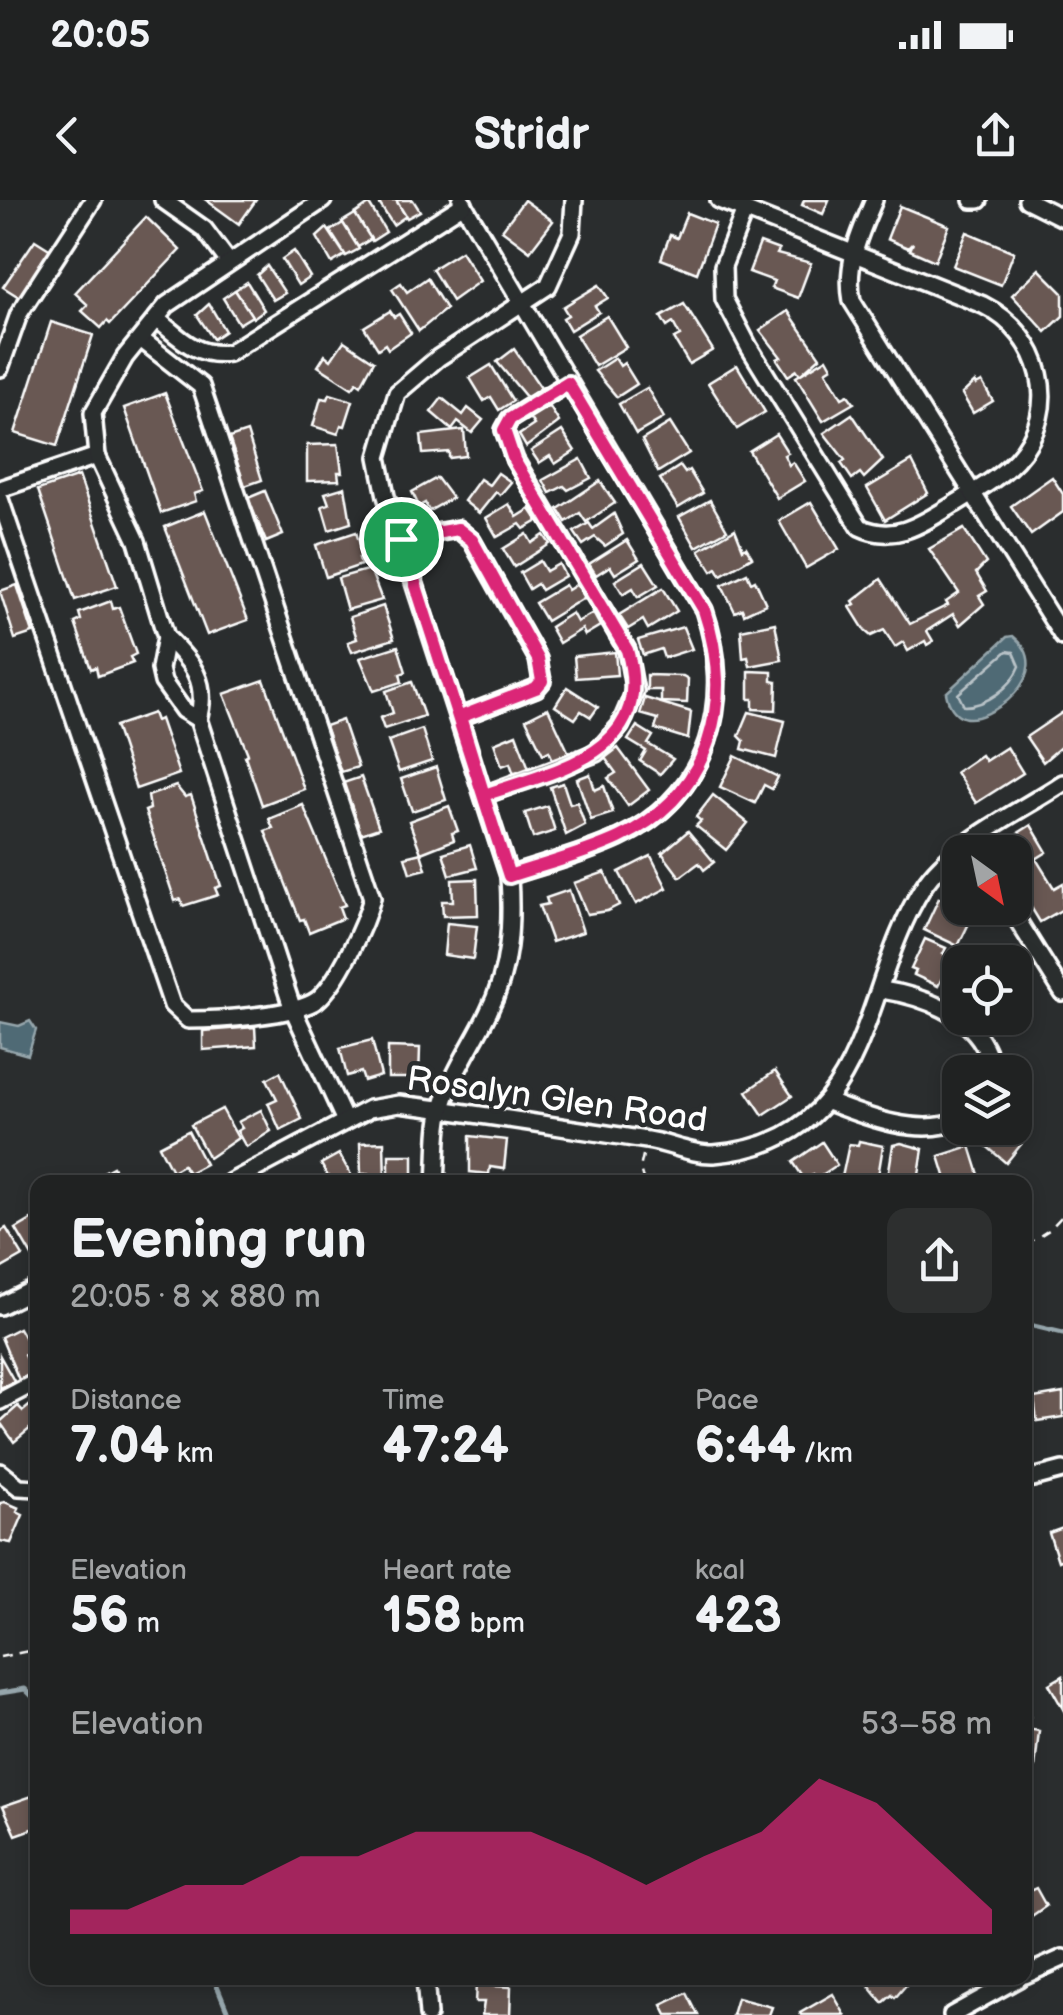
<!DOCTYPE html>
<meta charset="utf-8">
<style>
:root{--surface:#202222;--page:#2d2f2f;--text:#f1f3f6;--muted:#a2a4a5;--line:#3d3f40;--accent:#db2777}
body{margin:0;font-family:"Balsamiq Sans",sans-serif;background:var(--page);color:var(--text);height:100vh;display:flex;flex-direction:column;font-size:38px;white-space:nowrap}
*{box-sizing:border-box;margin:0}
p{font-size:32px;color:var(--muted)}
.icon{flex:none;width:55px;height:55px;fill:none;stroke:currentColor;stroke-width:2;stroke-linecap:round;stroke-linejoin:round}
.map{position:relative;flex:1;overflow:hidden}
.sheet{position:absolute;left:30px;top:975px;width:1002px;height:810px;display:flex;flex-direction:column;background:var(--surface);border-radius:20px;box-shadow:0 5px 15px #0003,0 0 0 2px var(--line)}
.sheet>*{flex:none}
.needle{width:65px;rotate:147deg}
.tools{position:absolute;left:942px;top:635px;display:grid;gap:20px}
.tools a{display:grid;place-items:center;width:90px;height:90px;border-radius:20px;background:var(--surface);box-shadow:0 5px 15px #0003,0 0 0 2px var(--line);font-size:50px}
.pin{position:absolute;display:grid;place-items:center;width:85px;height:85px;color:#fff;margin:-42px;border:5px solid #fff;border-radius:50%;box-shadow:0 2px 10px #0007}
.round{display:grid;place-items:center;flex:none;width:105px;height:105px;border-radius:20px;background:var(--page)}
.headline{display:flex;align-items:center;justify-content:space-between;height:170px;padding:0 40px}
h1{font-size:55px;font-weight:800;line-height:75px}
.stats{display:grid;grid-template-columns:repeat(3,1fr);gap:15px;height:170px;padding:10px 40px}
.stats div{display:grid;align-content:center}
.stats b{font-size:50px;font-weight:800}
.stats small{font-size:28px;font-weight:400}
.stats p{font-size:28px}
.chart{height:280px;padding:20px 40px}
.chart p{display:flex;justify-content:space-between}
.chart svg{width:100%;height:180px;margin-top:10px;fill:var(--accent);opacity:.7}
.status{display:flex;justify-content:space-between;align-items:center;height:70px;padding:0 50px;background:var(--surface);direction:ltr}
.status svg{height:28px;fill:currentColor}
header{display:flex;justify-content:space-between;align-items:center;height:130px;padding:0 40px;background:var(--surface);font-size:45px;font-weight:800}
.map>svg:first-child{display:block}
</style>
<div class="status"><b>20:05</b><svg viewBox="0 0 49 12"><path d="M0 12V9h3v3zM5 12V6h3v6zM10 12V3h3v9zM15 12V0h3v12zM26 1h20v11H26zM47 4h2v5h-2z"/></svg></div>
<header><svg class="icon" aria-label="back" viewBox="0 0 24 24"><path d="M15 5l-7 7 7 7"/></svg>Stridr<svg class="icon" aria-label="share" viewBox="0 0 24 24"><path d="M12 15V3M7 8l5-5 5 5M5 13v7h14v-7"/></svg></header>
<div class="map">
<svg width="1063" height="1815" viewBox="0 0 1063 1815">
<rect width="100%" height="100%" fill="#2a2d2e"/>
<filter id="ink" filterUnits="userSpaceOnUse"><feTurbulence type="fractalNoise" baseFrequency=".01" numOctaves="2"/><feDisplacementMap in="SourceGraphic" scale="20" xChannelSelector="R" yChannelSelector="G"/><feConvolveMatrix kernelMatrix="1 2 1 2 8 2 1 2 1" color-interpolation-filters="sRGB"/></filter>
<g filter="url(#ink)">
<g fill="#506a75" stroke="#96a6ac" stroke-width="2.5">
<path d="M1013,436C1060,473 987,526 963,517C952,513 948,503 946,493L1007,437Z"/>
<path d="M30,821L36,830L28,855L0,847V822L19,826Z"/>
</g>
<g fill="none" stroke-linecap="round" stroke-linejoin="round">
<path stroke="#b9c3c8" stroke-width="2.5" d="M1007,451L1014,452L1020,466C1012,487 986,506 964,506L958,494Z"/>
<g stroke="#96a6ac" stroke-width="5">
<path d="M1025,1124L1063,1133"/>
<path d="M0,1493L25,1489L38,1502"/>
<path d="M214,1778L229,1815"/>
</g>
</g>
<g fill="#695852" stroke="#fff" stroke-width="2.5">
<path d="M206,0H256L239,24Z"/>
<path d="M377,0H396L406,16L393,25Z"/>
<path d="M396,0H413L420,11L407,18Z"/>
<path d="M524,0L553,21L530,51L502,30Z"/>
<path d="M804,0H829L823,14L802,5Z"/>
<path d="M369,4L386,32L372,41L355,14Z"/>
<path d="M900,6L949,26L935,61L910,50L913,43L908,48L887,39Z"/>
<path d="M687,13L715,24L697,73L661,59L670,35L677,38Z"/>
<path d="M355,14L371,39L358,47L342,22Z"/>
<path d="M146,17L180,50L110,124L107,121L101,128L82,111L88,105L75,93Z"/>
<path d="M343,23L359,49L346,56L330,31Z"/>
<path d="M327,28L345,55L332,63L317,37Z"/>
<path d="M967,32L1014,52L1001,85L953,66Z"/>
<path d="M35,40L51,50L19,97L3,87Z"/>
<path d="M760,43L779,50L777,54L811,63L798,98L771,88L774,81L749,72Z"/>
<path d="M294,51L310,77L298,85L282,59Z"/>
<path d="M461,51L480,81L452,101L432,69Z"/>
<path d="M267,66L285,93L273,100L257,75Z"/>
<path d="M1039,69L1063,93V116L1046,132L1012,95Z"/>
<path d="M427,78L446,109L419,131L392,89L401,83L407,92Z"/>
<path d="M247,82L264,110L253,118L235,90Z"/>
<path d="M599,85L608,98L595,106L599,112L570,130L563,118L568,115L563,107Z"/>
<path d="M235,90L252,116L239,124L223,98Z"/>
<path d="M209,104L225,131L213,139L197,115Z"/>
<path d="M684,104L713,150L689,164L674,139L680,136L673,123L667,127L661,117Z"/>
<path d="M390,111L394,117L399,114L411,133L388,149L385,144L378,149L364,127Z"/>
<path d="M788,111L820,157L800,175L797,170L788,176L777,159L781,157L760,130Z"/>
<path d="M607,116L626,147L595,166L576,135Z"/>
<path d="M51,122L93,135L57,246L15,233Z"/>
<path d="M344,141L374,161L361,185L357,182L352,188L318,166L325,155L331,160Z"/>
<path d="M514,149L541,188L527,198L497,162Z"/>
<path d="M615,158L620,166L624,163L637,184L617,197L595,171Z"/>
<path d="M827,158L832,167L826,171L842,198L848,195L854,203L823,221L796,177Z"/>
<path d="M491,165L513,201L499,210L491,197L484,201L470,178Z"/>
<path d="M737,165L765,212L737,229L708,183Z"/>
<path d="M975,182L976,185L982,182L993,201L973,213L962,194Z"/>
<path d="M647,188L664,218L636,234L619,204Z"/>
<path d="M165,193L203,291L194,294L196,301L161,313L124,208Z"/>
<path d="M330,194L353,201L345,226L341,225L338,234L313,226L321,198L328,199Z"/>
<path d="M442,198L463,215L468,208L483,220L472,233L458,222L452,230L431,212Z"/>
<path d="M548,204L559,222L526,247L519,235L534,225L528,216Z"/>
<path d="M852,214L883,260L864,278L860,273L852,279L841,263L845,260L824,233Z"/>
<path d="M670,223L689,253L658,272L642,240Z"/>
<path d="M464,230L466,256L449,258V252L423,254L421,235Z"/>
<path d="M562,231L575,251L555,264L550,256L539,263L531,251Z"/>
<path d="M247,232L262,280L245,286L229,238Z"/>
<path d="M776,234L788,253L784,255L789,265L793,262L805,281L777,298L749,251Z"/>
<path d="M338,244L342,272H338L339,280L307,281V245Z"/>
<path d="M581,259L591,278L568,290L564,286L550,293L543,280Z"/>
<path d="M912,261L928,293L885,320L867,288Z"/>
<path d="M680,266L685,273L689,270L703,293L678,308L660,279Z"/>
<path d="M498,273L511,282L500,295L496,292L479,313L464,301L480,279L489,285Z"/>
<path d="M79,276L117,386L75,400L38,290Z"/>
<path d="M1052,277L1063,294V312L1031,335L1011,306Z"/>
<path d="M437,278L452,298L429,311L425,303L419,306L412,292Z"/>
<path d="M600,281L615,303L586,322L580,313L566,322L558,309Z"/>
<path d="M345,287L351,323L329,330L322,306L329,304L325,293Z"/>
<path d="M265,291L283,335L266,342L248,298Z"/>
<path d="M710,300L727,330L696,347L679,317Z"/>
<path d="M811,302L839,349L806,368L779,321Z"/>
<path d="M509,304L517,317L530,309L538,321L524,329L520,324L497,337L486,318Z"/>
<path d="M205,311L248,420L207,435L165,327Z"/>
<path d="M614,314L623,334L605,346L595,337L583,345L574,332L589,323L593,329Z"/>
<path d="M735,329L743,349L746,347L752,357L721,375L717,368L712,371L699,350Z"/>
<path d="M964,329L986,363L976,373L987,391L979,396L984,404L960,425L953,414L927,431L933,441L927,445L925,441L908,451L903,442L895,447L884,430L871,436L865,431L850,407L855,404L853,401L881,379L910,424L948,405L946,402L959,393L929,349Z"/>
<path d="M356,332L364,357L359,358L361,365L326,377L316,345Z"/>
<path d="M527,334L532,343L544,335L550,344L514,367L503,349Z"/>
<path d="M627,340L639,359L615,374L610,366L596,375L589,364Z"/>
<path d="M540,361L546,371L559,364L565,376L541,390L537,384L529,389L520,373Z"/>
<path d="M644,363L658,385L638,397L633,388L623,394L615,381Z"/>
<path d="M370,369L382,400L347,410L338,378Z"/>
<path d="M747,373L751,382L755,380L766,404L744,414L742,409L735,412L722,385Z"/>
<path d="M579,383L587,396L546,421L535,403L565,385L568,390Z"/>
<path d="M17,385L33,433L15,439L0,391Z"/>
<path d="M663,388L677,411L648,429L643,420L628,429L619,415Z"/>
<path d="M111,401L113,409L119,407L136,454L130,457L133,463L98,476L96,467L91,469L75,423L81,420L79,413Z"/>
<path d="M383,406L394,439L352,452L348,442L357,439L350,417Z"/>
<path d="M572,413L577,422L593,413L600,426L585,435L582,429L559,443L550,427Z"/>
<path d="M775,423L782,460L750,466L748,457L743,458L741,430Z"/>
<path d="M683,427L692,449L664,458L661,449L643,455L638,440Z"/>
<path d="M398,446L406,472L400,474L402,482L374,491L360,458Z"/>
<path d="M615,452L617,475L576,478L574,456Z"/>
<path d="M749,471L772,472V481L777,482L776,510L753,509V499H749Z"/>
<path d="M647,475L683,476L688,479L687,503L661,502V490H647Z"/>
<path d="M264,480L304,589L262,605L245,556L248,554L224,494Z"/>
<path d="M412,482L424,516L384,529L380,518L393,513L386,491Z"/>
<path d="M567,487L598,507L591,517L581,511L575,519L555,506Z"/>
<path d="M645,498L691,512L688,539L655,529L658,519L640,514Z"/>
<path d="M548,508L569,553L553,560L549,551L543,554L526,519Z"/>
<path d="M749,512L785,521L776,558L742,549L744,541L739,536Z"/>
<path d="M1063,512V545L1043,562L1026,537Z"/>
<path d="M153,513L156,521L160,519L179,574L136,589L115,526Z"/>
<path d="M342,520L358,567L341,572L325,526Z"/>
<path d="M637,526L653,536L648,544L673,559L660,574L640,561L646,551L628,540Z"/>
<path d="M422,529L432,561L399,572L388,541Z"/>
<path d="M516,534L530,571L515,577L510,563L502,566L494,543Z"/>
<path d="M1007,547L1023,573L976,603L956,572L981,555L985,561Z"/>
<path d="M618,548L649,590L628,606L608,578L616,573L605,558Z"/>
<path d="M735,556L778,577L772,589L764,585L755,603L720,587Z"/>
<path d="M436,567L446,600L412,611L401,579Z"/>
<path d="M590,574L595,590L604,586L613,613L591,620L577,579Z"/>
<path d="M361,577L379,628L361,634L343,583Z"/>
<path d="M563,583L570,604L577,602L585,625L566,635L550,587Z"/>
<path d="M176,586L185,597L191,595L221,686L215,688L218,695L183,706L181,699L175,701L145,611L150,609L148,596Z"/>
<path d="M713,595L748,623L726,650L696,626L701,621L696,617Z"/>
<path d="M303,605L345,705L339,707L343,718L309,732L304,719L300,720L265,631L273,628L269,619Z"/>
<path d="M449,606L458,631L452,633L454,640L421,653L409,621Z"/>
<path d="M547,606L555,631L533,638L525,613Z"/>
<path d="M1031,625L1047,652L1036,659L1054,688L1063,683V709L1040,722L1015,681V652H997L994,648Z"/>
<path d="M688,631L714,662L704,670L699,663L680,677L662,653Z"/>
<path d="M470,645L477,668L450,675L443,653Z"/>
<path d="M421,653L426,669L410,673L405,657Z"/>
<path d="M651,656L667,688L636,704L619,672Z"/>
<path d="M605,672L619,705L607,711L587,714L574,683Z"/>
<path d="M477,679L478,715L443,716L442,701H453L452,680Z"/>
<path d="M569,690L583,732L552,742L539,706L548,704L546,698Z"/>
<path d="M939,698L973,715L958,746L924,730Z"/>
<path d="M447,723L477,726L473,759L444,755Z"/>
<path d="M925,739L946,748L943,754L952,758L938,786L914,775L916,771L911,769Z"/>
<path d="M255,827L256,846L203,850V831Z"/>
<path d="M372,840L381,876L364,881L361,872L347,876L340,848Z"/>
<path d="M388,847L420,848L419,878H388Z"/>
<path d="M775,871L792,896L763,915L747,891Z"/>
<path d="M280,872L302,919L280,930L268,903L277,899L267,879Z"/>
<path d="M222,909L238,938L209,958L191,925Z"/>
<path d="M261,910L271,931L246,947L237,931L242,928L238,922Z"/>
<path d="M1015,925L1028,936L1006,963L977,938L986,928Z"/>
<path d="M188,931L205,964L188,973L183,965L172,971L159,946Z"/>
<path d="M470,936L507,940L504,969L490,967L489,974L470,972Z"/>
<path d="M859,941L883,946L877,982H841L849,944L858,945Z"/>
<path d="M384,942L385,982H368V974H361L360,943Z"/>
<path d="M822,942L837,965L816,979L813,975L805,980L793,962Z"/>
<path d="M901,943L923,949L918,981L888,976L893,945Z"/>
<path d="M970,946L981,981L947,982L939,956Z"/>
<path d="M339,954L355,982H358H331L321,964Z"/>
<path d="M389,955H413V982L389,979Z"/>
<path d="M113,967L122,982H99L96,976Z"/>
<path d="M38,1016V1055L33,1058L16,1029Z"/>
<path d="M6,1028L23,1056L0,1069V1032Z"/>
<path d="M19,1128L32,1151L24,1155L33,1173L19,1180L1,1137Z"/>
<path d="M0,1156L14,1181L0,1188Z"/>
<path d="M1063,1193V1217L1037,1221L1034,1198Z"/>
<path d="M34,1202L38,1222L14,1242L0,1222L18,1206L23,1211Z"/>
<path d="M5,1302L19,1308L17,1312L23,1315L11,1343L0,1341V1303Z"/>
<path d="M1063,1328V1359L1058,1361L1049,1333Z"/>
<path d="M1063,1476V1509L1049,1484Z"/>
<path d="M1025,1516L1030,1517L1028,1529L1039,1531L1035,1568L1025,1567Z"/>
<path d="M38,1594V1627L16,1635L3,1606Z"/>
<path d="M1036,1688L1046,1706L1026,1720L1025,1693Z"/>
<path d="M878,1778H912L895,1798L892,1795L883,1803L869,1786Z"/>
<path d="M476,1785L511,1787L510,1815H482L484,1802H475Z"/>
<path d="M687,1793L698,1815H667L662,1805Z"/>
<path d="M833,1794L845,1815H801L800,1813Z"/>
<path d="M737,1798L772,1807L769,1815H732Z"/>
</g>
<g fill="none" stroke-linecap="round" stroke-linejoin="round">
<defs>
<g id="minor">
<path d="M163,0L204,29L228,61"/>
<path d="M461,0L704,410C735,499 710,595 619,638C585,654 545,664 509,676"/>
<path d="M719,0L983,105C1042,134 1063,209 1016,260C999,278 974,292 953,305C923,323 895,344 860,327L749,147L724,99L723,66L745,10"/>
<path d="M874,0C860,33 845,64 852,101L1063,437"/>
<path d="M972,0H979"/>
<path d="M1027,0L1063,18"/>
<path d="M157,119C181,139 196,157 229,153L464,4"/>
<path d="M0,168L19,114L93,0"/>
<path d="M0,289L97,256"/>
<path d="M0,299L172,805L188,820C216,820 295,816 317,800C338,783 365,724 372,698L201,186L142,140"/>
<path d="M401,339L458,329L472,341L538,459L542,481L536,488L460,517"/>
<path d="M166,437C192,462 209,482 198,519L292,807L345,921"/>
<path d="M198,519L183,510L163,482L160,469L166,437L137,341L97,256L93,213L125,157L167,105L323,0"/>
<path d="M484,595L596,553L620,526L635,491L627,450L515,260L504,230L510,219L568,183"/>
<path d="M1010,708L1063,793"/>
<path d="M882,790C921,796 971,813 987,852L984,872"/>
<path d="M828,902C866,917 922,938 960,920"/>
<path d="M231,982L369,909L399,904C482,914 564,928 647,940C668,943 693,955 714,954C875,941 858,790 923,687C950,644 1021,611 1063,583"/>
<path d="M436,982C438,958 436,928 443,905C453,872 473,844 488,813C510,770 512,724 509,676L386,296L378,257L397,193L438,158L548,86L572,33L574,0"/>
<path d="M0,1106L38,1087"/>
<path d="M0,1201L38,1181"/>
<path d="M0,1272L19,1287L38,1288"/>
<path d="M1025,1280L1063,1270"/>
<path d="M1025,1775L1063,1758"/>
<path d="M425,1778L428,1815"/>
<path d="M952,1815L1019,1778"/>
</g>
</defs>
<use href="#minor" stroke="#fff" stroke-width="22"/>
<g stroke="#fff" stroke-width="2.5" stroke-dasharray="10 8" stroke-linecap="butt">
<path d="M643,955L640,969L644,982"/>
<path d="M1025,1045L1049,1030L1063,1015"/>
<path d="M0,1457L38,1449"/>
</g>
<use href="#minor" stroke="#2a2d2e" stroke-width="15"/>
</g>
</g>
<g fill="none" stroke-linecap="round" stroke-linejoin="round" filter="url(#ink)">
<defs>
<path id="route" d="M401,339L509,676C545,664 585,654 619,638C712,594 735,501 704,410L568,183L510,219L504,230L514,260L627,450C657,552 558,570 484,595L460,517L536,488L542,481L538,459L472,340L458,329L401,339"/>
</defs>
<use href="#route" stroke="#fff" stroke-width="20"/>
<use href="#route" stroke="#db2777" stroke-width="12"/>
</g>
<g text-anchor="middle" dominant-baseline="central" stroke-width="9" stroke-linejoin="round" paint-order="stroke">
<g font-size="35" fill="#fff" stroke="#2a2d2e">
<text transform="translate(557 900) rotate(8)">Rosalyn Glen Road</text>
</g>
</g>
</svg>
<div class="tools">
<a><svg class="needle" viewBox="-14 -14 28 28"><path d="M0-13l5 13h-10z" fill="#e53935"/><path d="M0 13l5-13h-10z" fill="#a2a4a5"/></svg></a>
<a><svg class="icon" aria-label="locate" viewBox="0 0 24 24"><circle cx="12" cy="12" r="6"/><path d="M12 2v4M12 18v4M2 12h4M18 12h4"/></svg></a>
<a><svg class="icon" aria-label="layers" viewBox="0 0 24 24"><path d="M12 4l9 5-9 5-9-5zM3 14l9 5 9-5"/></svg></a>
</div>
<div class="pin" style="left:401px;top:339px;background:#1e9e55"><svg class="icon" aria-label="arrive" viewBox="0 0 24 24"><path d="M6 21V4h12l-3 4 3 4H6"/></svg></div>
<section class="sheet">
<div class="headline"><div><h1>Evening run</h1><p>20:05 · 8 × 880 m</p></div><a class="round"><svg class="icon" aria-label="share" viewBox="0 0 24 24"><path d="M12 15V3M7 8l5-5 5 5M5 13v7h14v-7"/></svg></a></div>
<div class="stats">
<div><p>Distance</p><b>7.04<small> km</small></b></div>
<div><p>Time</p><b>47:24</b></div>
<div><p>Pace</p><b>6:44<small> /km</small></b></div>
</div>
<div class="stats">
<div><p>Elevation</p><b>56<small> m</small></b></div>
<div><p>Heart rate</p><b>158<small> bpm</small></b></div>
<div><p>kcal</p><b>423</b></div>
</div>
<div class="chart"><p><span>Elevation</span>53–58 m</p>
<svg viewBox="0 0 160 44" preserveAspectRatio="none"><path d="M0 44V38L10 38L20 32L30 32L40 25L50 25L60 19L70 19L80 19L90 25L100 32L110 25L120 19L130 6L140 12L150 25L160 38V44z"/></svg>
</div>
</section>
</div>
